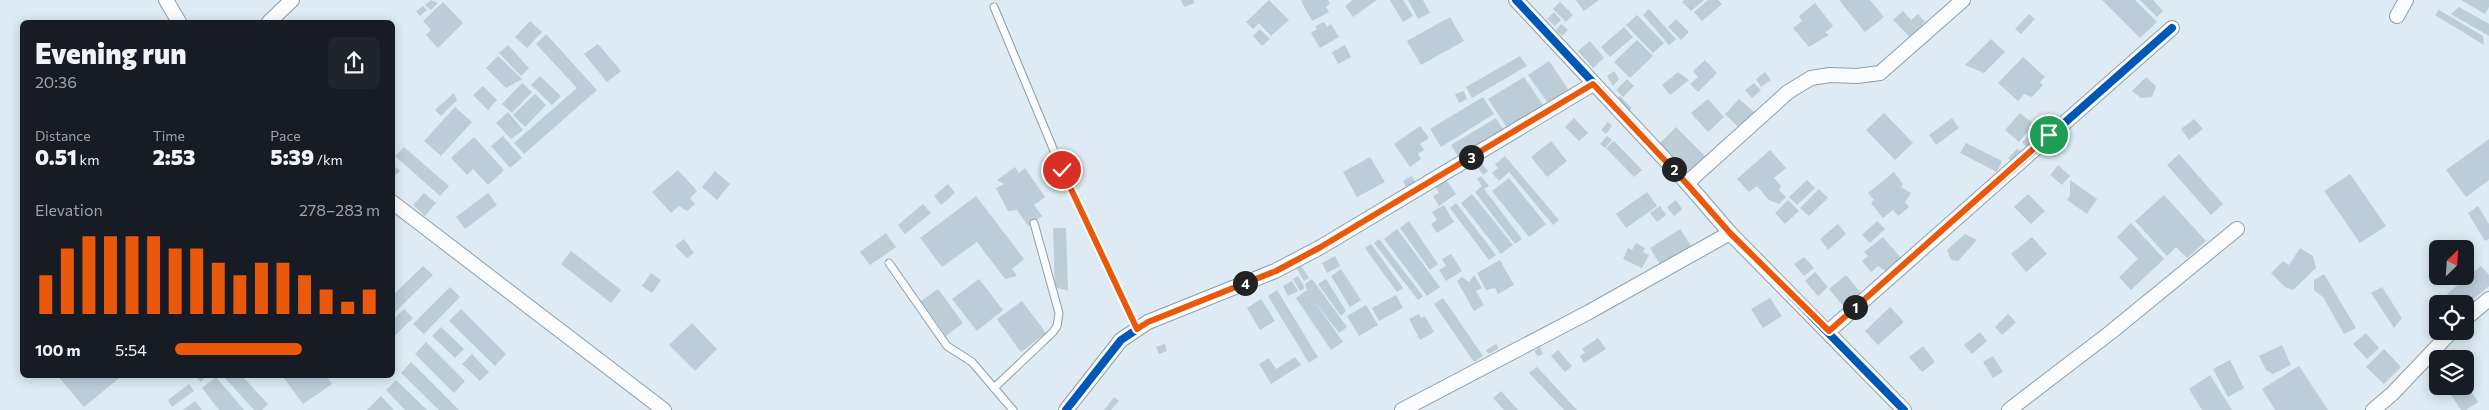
<!DOCTYPE html>
<meta charset="utf-8">
<style>
:root{--surface:#171b24;--page:#20242c;--text:#f1f3f6;--muted:#9ea1a6;--accent:#ea580c}
body{margin:0;font-family:Commissioner,sans-serif;background:var(--page);color:var(--text);height:100vh;display:flex;flex-direction:column;font-size:19px;white-space:nowrap}
*{box-sizing:border-box;margin:0}
p{font-size:16px;color:var(--muted)}
.icon{flex:none;width:28px;height:28px;fill:none;stroke:currentColor;stroke-width:2;stroke-linecap:round;stroke-linejoin:round}
.map{position:relative;flex:1;overflow:hidden}
.side{position:absolute;left:20px;top:20px;width:375px;height:358px;display:flex;flex-direction:column;background:var(--surface);border-radius:8px;box-shadow:0 2px 12px #0003}
.side>*{flex:none}
.needle{width:32px;rotate:25deg}
.fabs{position:absolute;left:2429px;top:240px;display:grid;gap:10px}
.fabs a{display:grid;place-items:center;width:45px;height:45px;border-radius:8px;background:var(--surface);box-shadow:0 2px 12px #0003;font-size:25px}
.pin{position:absolute;display:grid;place-items:center;width:42px;height:42px;color:#fff;margin:-21px;border:2px solid #fff;border-radius:50%;box-shadow:0 1px 5px #0007}
.km{position:absolute;width:25px;height:25px;margin:-12px;border-radius:50%;background:#222;color:#fff;font-size:14px;line-height:25px;text-align:center}
.round{display:grid;place-items:center;flex:none;width:52px;height:52px;border-radius:8px;background:var(--page)}
.overview{display:flex;align-items:center;justify-content:space-between;height:85px;padding:0 15px}
h1{font-size:28px;font-weight:800;line-height:38px}
.metrics{display:grid;grid-template-columns:repeat(3,1fr);gap:8px;height:85px;padding:5px 15px}
.metrics div{display:grid;align-content:center}
.metrics b{font-size:21px;font-weight:800}
.metrics small{font-size:14px;font-weight:400}
.metrics p{font-size:14px}
.chart{height:140px;padding:10px 15px}
.chart p{display:flex;justify-content:space-between}
.chart svg{width:100%;height:90px;margin-top:5px;stroke:var(--accent);stroke-width:6}
ul{padding:0 15px;list-style:none;font-size:16px}
li{display:grid;grid-template-columns:80px 60px 1fr;align-items:center;height:38px}
li i{height:12px;border-radius:6px;background:var(--accent)}
.map>svg:first-child{display:block}
</style>
<div class="map">
<svg width="2489" height="410" viewBox="0 0 2489 410">
<rect width="100%" height="100%" fill="#deebf4"/>
<g fill="#bccdd8">
<path d="M431,0L438,3L431,10L425,5Z"/>
<path d="M1181,0H1193L1195,3L1184,7Z"/>
<path d="M1269,0L1289,20L1271,36L1259,23L1253,29L1246,22Z"/>
<path d="M1303,0H1328L1330,4L1326,7L1329,12L1312,21L1301,1Z"/>
<path d="M1353,0H1377L1353,17L1345,6Z"/>
<path d="M1390,0H1403L1413,16L1403,22Z"/>
<path d="M1408,0H1423L1430,13L1418,19Z"/>
<path d="M1576,0H1599L1584,11Z"/>
<path d="M1684,0H1704L1691,11L1682,2Z"/>
<path d="M1708,0H1718L1722,4L1702,21L1694,12Z"/>
<path d="M1839,0H1870L1884,17L1865,32Z"/>
<path d="M2102,0H2135L2157,22L2140,38Z"/>
<path d="M2140,0H2153L2163,11L2157,17Z"/>
<path d="M2461,0H2489V7L2485,14Z"/>
<path d="M443,2L463,23L438,48L426,35L431,30L423,21Z"/>
<path d="M1560,2L1573,15L1566,22L1553,9Z"/>
<path d="M1815,3L1833,26L1825,33L1829,35L1809,47L1793,28L1802,21L1799,16Z"/>
<path d="M423,6L427,10L420,16L416,11Z"/>
<path d="M2459,7L2489,24V36L2451,14Z"/>
<path d="M1649,9L1676,39L1669,45L1643,15Z"/>
<path d="M2439,10L2483,36L2484,45L2435,15Z"/>
<path d="M1903,11L1911,20L1918,14L1925,22L1910,37L1893,20Z"/>
<path d="M1554,12L1561,20L1555,26L1547,19Z"/>
<path d="M2029,14L2035,19L2021,34L2015,29Z"/>
<path d="M1637,15L1664,43L1653,53L1626,25Z"/>
<path d="M1450,17L1464,41L1421,65L1407,41Z"/>
<path d="M1676,19L1689,32L1681,40L1668,27Z"/>
<path d="M530,21L542,32L527,48L515,37Z"/>
<path d="M1324,22L1327,27L1331,24L1339,37L1320,48L1311,33L1317,29L1315,26Z"/>
<path d="M1561,24L1568,30L1562,36L1556,30Z"/>
<path d="M1624,27L1633,37L1610,57L1601,47Z"/>
<path d="M1260,29L1270,39L1262,46L1253,36Z"/>
<path d="M546,34L597,90L524,154L514,143L577,88L536,44Z"/>
<path d="M1991,39L2005,52L1984,73L1965,65Z"/>
<path d="M1637,40L1653,56L1630,78L1614,62Z"/>
<path d="M1590,41L1604,58L1593,68L1578,51Z"/>
<path d="M598,44L621,71L607,82L584,54Z"/>
<path d="M508,45L529,68L521,76L499,53Z"/>
<path d="M1345,45L1351,57L1338,64L1332,52Z"/>
<path d="M498,56L522,79L506,88L486,68Z"/>
<path d="M1520,56L1527,66L1472,98L1466,87Z"/>
<path d="M2023,57L2045,77L2040,82L2043,85L2032,97L2024,94L2018,101L1998,83Z"/>
<path d="M1705,60L1717,73L1698,92L1690,84L1698,77L1693,71Z"/>
<path d="M1549,61L1570,92L1550,106L1528,75Z"/>
<path d="M1614,71L1619,79L1613,86L1607,76Z"/>
<path d="M1678,72L1689,80L1670,95L1662,85Z"/>
<path d="M1765,72L1771,80L1761,87L1756,79Z"/>
<path d="M540,76L561,96L552,105L531,85Z"/>
<path d="M1524,77L1545,108L1508,129L1488,99Z"/>
<path d="M2146,77L2156,86L2152,97L2141,98L2132,91Z"/>
<path d="M1627,79L1634,86L1623,97L1616,90Z"/>
<path d="M522,83L532,92L512,113L502,104Z"/>
<path d="M1754,83L1761,90L1752,98L1745,90Z"/>
<path d="M483,86L497,100L488,110L473,95Z"/>
<path d="M1464,91L1467,99L1459,103L1455,94Z"/>
<path d="M454,93L457,100L441,116L435,110Z"/>
<path d="M535,94L546,105L525,127L513,115Z"/>
<path d="M1620,96L1632,108L1624,115L1612,103Z"/>
<path d="M1483,97L1494,114L1441,147L1430,129Z"/>
<path d="M1708,99L1724,117L1708,132L1691,113Z"/>
<path d="M1739,99L1756,114L1741,130L1725,114Z"/>
<path d="M455,107L472,122L441,156L424,141Z"/>
<path d="M508,112L523,130L511,139L496,123Z"/>
<path d="M1884,113L1913,143L1895,160L1866,130Z"/>
<path d="M2020,113L2034,124L2019,142L2005,130Z"/>
<path d="M2046,115L2052,121L2044,130L2037,124Z"/>
<path d="M1496,118L1505,133L1460,160L1451,145Z"/>
<path d="M1574,118L1588,133L1579,141L1565,127Z"/>
<path d="M1952,118L1959,128L1936,145L1929,135Z"/>
<path d="M2194,119L2203,129L2189,140L2181,129Z"/>
<path d="M1608,122L1612,126L1606,134L1601,130Z"/>
<path d="M1420,126L1429,138L1420,144L1424,150L1418,154L1421,159L1410,167L1394,144Z"/>
<path d="M1676,127L1708,159L1692,175L1660,143Z"/>
<path d="M2038,128L2043,135L2028,149L2022,142Z"/>
<path d="M503,136L522,158L510,168L491,146Z"/>
<path d="M1607,136L1612,140L1605,148L1600,144Z"/>
<path d="M474,137L504,170L488,185L473,169L467,175L451,158Z"/>
<path d="M2489,139V180L2466,197L2446,170Z"/>
<path d="M1551,141L1567,161L1547,177L1531,157Z"/>
<path d="M1614,141L1642,170L1634,177L1606,148Z"/>
<path d="M1966,143L2002,161L1997,172L1960,153Z"/>
<path d="M404,147L449,186L440,196L395,156Z"/>
<path d="M2017,149L2023,152L2013,163L2008,158Z"/>
<path d="M1770,150L1786,168L1774,178L1781,186L1779,190L1786,197L1779,204L1769,200L1757,186L1749,192L1737,179Z"/>
<path d="M2179,154L2223,204L2211,215L2167,165Z"/>
<path d="M1505,156L1559,220L1553,225L1509,172L1499,181L1492,173L1498,168L1495,164Z"/>
<path d="M1370,157L1385,182L1357,197L1343,172Z"/>
<path d="M1480,161L1488,171L1483,175L1476,165Z"/>
<path d="M392,164L400,171L392,178Z"/>
<path d="M2058,165L2070,176L2062,185L2050,175Z"/>
<path d="M1015,167L1019,173L1025,168L1045,197L1034,205L1042,216L1028,226L1017,210L1008,211L996,188L1004,184L997,180Z"/>
<path d="M678,170L697,191L690,198L695,204L687,211L679,206L671,213L652,192Z"/>
<path d="M715,171L730,184L717,200L702,187Z"/>
<path d="M1894,172L1903,184L1901,187L1911,193L1905,202L1909,207L1898,216L1893,210L1883,218L1871,203L1874,200L1868,193Z"/>
<path d="M2350,174L2386,226L2360,243L2324,191Z"/>
<path d="M1412,176L1417,185L1408,191L1403,181Z"/>
<path d="M1481,176L1489,186L1484,189L1522,239L1515,244L1475,192L1482,186L1477,179Z"/>
<path d="M1445,178L1456,194L1439,206L1433,196L1439,193L1434,185Z"/>
<path d="M1509,178L1546,224L1529,237L1492,191Z"/>
<path d="M1807,180L1815,188L1797,205L1789,197Z"/>
<path d="M2070,180L2097,199L2087,214L2067,200L2070,196Z"/>
<path d="M948,184L955,193L941,205L934,196Z"/>
<path d="M1819,189L1828,198L1809,216L1800,208Z"/>
<path d="M1647,192L1657,206L1626,228L1616,214Z"/>
<path d="M424,193L436,203L425,216L413,205Z"/>
<path d="M488,193L497,205L465,229L456,217Z"/>
<path d="M1472,194L1513,245L1501,254L1461,203Z"/>
<path d="M2028,194L2045,211L2031,224L2014,207Z"/>
<path d="M2164,195L2206,241L2187,258L2176,247L2167,256L2135,221Z"/>
<path d="M976,196L1024,259L1012,269L1017,276L1005,279L977,242L942,267L920,238Z"/>
<path d="M1676,200L1682,209L1674,216L1667,207Z"/>
<path d="M1788,200L1799,211L1785,224L1775,213Z"/>
<path d="M1456,203L1496,255L1489,260L1450,208Z"/>
<path d="M923,204L931,213L905,234L898,225Z"/>
<path d="M1444,205L1454,222L1437,233L1431,224L1437,220L1432,212Z"/>
<path d="M1660,206L1666,215L1657,222L1650,213Z"/>
<path d="M2478,206L2489,224V239L2485,241L2468,213Z"/>
<path d="M1409,221L1438,264L1430,270L1400,228Z"/>
<path d="M1877,221L1885,229L1870,243L1862,235Z"/>
<path d="M2131,223L2164,259L2131,290L2119,277L2138,259L2117,237Z"/>
<path d="M1838,224L1846,234L1828,250L1820,239Z"/>
<path d="M1053,228H1066L1068,291L1055,287Z"/>
<path d="M1397,229L1440,287L1427,296L1384,239Z"/>
<path d="M1680,229L1692,247L1661,266L1650,248Z"/>
<path d="M886,233L896,247L870,265L860,252Z"/>
<path d="M1965,234L1977,240L1958,261L1951,260L1947,250Z"/>
<path d="M1883,237L1901,258L1886,271L1878,266L1871,272L1862,261L1868,256L1864,252Z"/>
<path d="M2032,237L2047,254L2026,272L2011,254Z"/>
<path d="M684,239L694,253L687,258L675,246Z"/>
<path d="M1379,239L1423,296L1418,300L1374,243Z"/>
<path d="M1636,243L1645,248L1643,252L1649,255L1642,268L1623,259L1628,248L1632,250Z"/>
<path d="M1371,244L1403,288L1397,292L1365,248Z"/>
<path d="M2300,248L2313,256L2316,268L2293,290L2285,287L2271,273L2283,261L2289,265Z"/>
<path d="M571,251L621,290L611,303L561,264Z"/>
<path d="M1451,254L1462,271L1446,281L1439,270L1446,266L1442,259Z"/>
<path d="M1335,256L1340,266L1327,273L1322,263Z"/>
<path d="M1804,257L1814,268L1804,276L1794,264Z"/>
<path d="M1500,260L1514,285L1498,294L1495,288L1486,290L1477,273Z"/>
<path d="M1300,264L1309,278L1304,281L1297,269Z"/>
<path d="M423,266L433,275L392,315V296Z"/>
<path d="M2481,266L2489,275V286L2465,306V304H2455L2447,294Z"/>
<path d="M1341,269L1361,300L1350,307L1331,276Z"/>
<path d="M1815,272L1828,287L1818,296L1805,281Z"/>
<path d="M651,273L661,280L652,293L642,286Z"/>
<path d="M2324,274L2356,328L2344,334L2323,297L2314,290V280Z"/>
<path d="M1474,275L1482,288L1476,291L1484,305L1474,311L1457,281L1462,277L1469,282Z"/>
<path d="M1846,275L1862,294L1845,308L1829,289Z"/>
<path d="M1298,276L1305,288L1300,291L1293,279Z"/>
<path d="M979,279L1003,310L977,331L952,299Z"/>
<path d="M1312,279L1347,327L1339,333L1313,299L1343,342L1331,350L1296,298L1307,290L1308,292L1305,284Z"/>
<path d="M1326,279L1346,311L1341,316L1318,284Z"/>
<path d="M1292,281L1298,291L1288,296L1283,286Z"/>
<path d="M450,287L460,297L424,334L413,324Z"/>
<path d="M2382,287L2402,318L2394,328L2371,293Z"/>
<path d="M938,289L963,323L946,336L921,301Z"/>
<path d="M1277,290L1318,357L1309,363L1268,296Z"/>
<path d="M1396,295L1403,308L1379,321L1372,308Z"/>
<path d="M1443,298L1483,356L1474,362L1434,304Z"/>
<path d="M1770,298L1782,316L1763,328L1751,309Z"/>
<path d="M1261,299L1275,321L1260,330L1247,308Z"/>
<path d="M1022,301L1046,333L1021,352L997,319Z"/>
<path d="M1366,305L1378,325L1359,336L1347,316Z"/>
<path d="M1890,307L1904,322L1878,345L1865,331Z"/>
<path d="M404,309L413,318L392,338V321Z"/>
<path d="M461,309L506,354L495,366L449,321Z"/>
<path d="M1419,314L1421,318L1425,316L1434,332L1420,340L1409,319Z"/>
<path d="M2008,314L2016,322L2002,335L1995,327Z"/>
<path d="M692,323L717,349L695,371L669,345Z"/>
<path d="M441,327L464,349L455,358L432,336Z"/>
<path d="M1980,332L1987,341L1972,354L1964,345Z"/>
<path d="M2366,333L2379,348L2367,359L2353,344Z"/>
<path d="M1598,338L1606,349L1584,363L1580,356L1585,353L1582,349Z"/>
<path d="M426,342L465,381L454,393L415,354Z"/>
<path d="M1165,344L1167,351L1159,354L1156,347Z"/>
<path d="M1496,344L1499,348L1489,354L1486,350Z"/>
<path d="M2282,345L2291,365L2273,374L2266,370L2259,356Z"/>
<path d="M1923,346L1935,362L1922,372L1909,357Z"/>
<path d="M1540,347L1543,354L1538,356L1534,351Z"/>
<path d="M2384,349L2401,367L2384,384L2366,367Z"/>
<path d="M1558,350L1572,366L1565,372L1551,356Z"/>
<path d="M472,354L489,372L480,381L462,364Z"/>
<path d="M1993,356L2003,372L1993,378L1983,362Z"/>
<path d="M1295,357L1301,365L1271,384L1259,364L1269,358L1276,369Z"/>
<path d="M2230,360L2244,388L2228,397L2213,369Z"/>
<path d="M411,362L459,410H439L401,373Z"/>
<path d="M2299,366L2328,410H2275L2262,389Z"/>
<path d="M1537,367L1577,410H1564L1529,373Z"/>
<path d="M57,375H123L84,407Z"/>
<path d="M194,375H207L201,382Z"/>
<path d="M222,375H241L268,404L262,410H254Z"/>
<path d="M288,375H326L332,384L303,404L284,378Z"/>
<path d="M2210,375L2232,410H2202L2189,389Z"/>
<path d="M216,377L244,410H219L202,388Z"/>
<path d="M396,380L427,410H405L386,390Z"/>
<path d="M2465,382L2478,402L2466,410H2461L2445,386H2465Z"/>
<path d="M189,384L194,391L172,407L168,400Z"/>
<path d="M1501,391L1518,410H1504L1493,398Z"/>
<path d="M381,396L394,410H367Z"/>
<path d="M1114,397L1119,401L1111,410H1104Z"/>
<path d="M195,401L202,410H183Z"/>
</g>
<g fill="none" stroke-linecap="round" stroke-linejoin="round">
<defs>
<g id="service">
<path d="M994,7L1062,170L1137,329"/>
<path d="M889,263L947,346L972,362L1013,410"/>
<path d="M994,388L1053,332L1057,326L1059,313L1034,223"/>
</g>
<g id="minor">
<path d="M166,0L179,22"/>
<path d="M1516,0L1687,183L1730,233L1904,410"/>
<path d="M2397,16L2406,0"/>
<path d="M269,22L292,0"/>
<path d="M1687,183L1788,92L1811,78L1830,75L1857,76L1880,73L1963,0"/>
<path d="M392,202L664,410"/>
<path d="M2465,319L2489,299"/>
<path d="M1829,331L2172,28"/>
<path d="M1066,410L1121,340L1148,322L1275,271L1319,248L1593,84"/>
<path d="M1402,410L1589,312L1730,233"/>
<path d="M2009,410L2111,332L2237,229"/>
<path d="M2373,410L2392,394L2452,331"/>
</g>
</defs>
<use href="#service" stroke="#8e9ea9" stroke-width="9"/>
<use href="#minor" stroke="#8e9ea9" stroke-width="16"/>
<use href="#service" stroke="#fafcfd" stroke-width="7"/>
<use href="#minor" stroke="#fafcfd" stroke-width="14"/>
<defs>
<g id="cycleway">
<path d="M1516,0L1687,183L1730,233L1904,410"/>
<path d="M1829,331L2172,28"/>
<path d="M1066,410L1121,340L1148,322L1275,271L1319,248L1593,84"/>
</g>
</defs>
<use href="#cycleway" stroke="#fff" stroke-width="11"/>
<use href="#cycleway" stroke="#0057b8" stroke-width="8"/>
</g>
<g fill="none" stroke-linecap="round" stroke-linejoin="round">
<defs>
<path id="route" d="M1062,170L1137,329L1148,322L1276,271L1319,248L1593,84L1687,184L1730,233L1829,331L2049,135"/>
</defs>
<use href="#route" stroke="#fff" stroke-width="10"/>
<use href="#route" stroke="#ea580c" stroke-width="6"/>
</g>
</svg>
<div class="fabs">
<a><svg class="needle" viewBox="-14 -14 28 28"><path d="M0-13l5 13h-10z" fill="#e53935"/><path d="M0 13l5-13h-10z" fill="#9ea1a6"/></svg></a>
<a><svg class="icon" aria-label="locate" viewBox="0 0 24 24"><circle cx="12" cy="12" r="6"/><path d="M12 2v4M12 18v4M2 12h4M18 12h4"/></svg></a>
<a><svg class="icon" aria-label="layers" viewBox="0 0 24 24"><path d="M12 4l9 5-9 5-9-5zM3 14l9 5 9-5"/></svg></a>
</div>
<div class="pin" style="left:2049px;top:135px;background:#1e9e55"><svg class="icon" aria-label="arrive" viewBox="0 0 24 24"><path d="M6 21V4h12l-3 4 3 4H6"/></svg></div>
<div class="pin" style="left:1062px;top:170px;background:#d93025"><svg class="icon" aria-label="check" viewBox="0 0 24 24"><path d="M5 12l5 5 9-10"/></svg></div>
<b class="km" style="left:1855px;top:307px">1</b>
<b class="km" style="left:1674px;top:169px">2</b>
<b class="km" style="left:1471px;top:157px">3</b>
<b class="km" style="left:1245px;top:283px">4</b>
<section class="side">
<div class="overview"><div><h1>Evening run</h1><p>20:36</p></div><a class="round"><svg class="icon" aria-label="share" viewBox="0 0 24 24"><path d="M12 15V3M7 8l5-5 5 5M5 13v7h14v-7"/></svg></a></div>
<div class="metrics">
<div><p>Distance</p><b>0.51<small> km</small></b></div>
<div><p>Time</p><b>2:53</b></div>
<div><p>Pace</p><b>5:39<small> /km</small></b></div>
</div>
<div class="chart"><p><span>Elevation</span>278–283 m</p>
<svg viewBox="0 0 160 44" preserveAspectRatio="none"><path d="M5 44V25M15 44V12M25 44V6M35 44V6M45 44V6M55 44V6M65 44V12M75 44V12M85 44V19M95 44V25M105 44V19M115 44V19M125 44V25M135 44V32M145 44V38M155 44V32"/></svg>
</div>
<ul>
<li><b>100 m</b>5:54<i style="width:62%"></i></li>
</ul>
</section>
</div>
